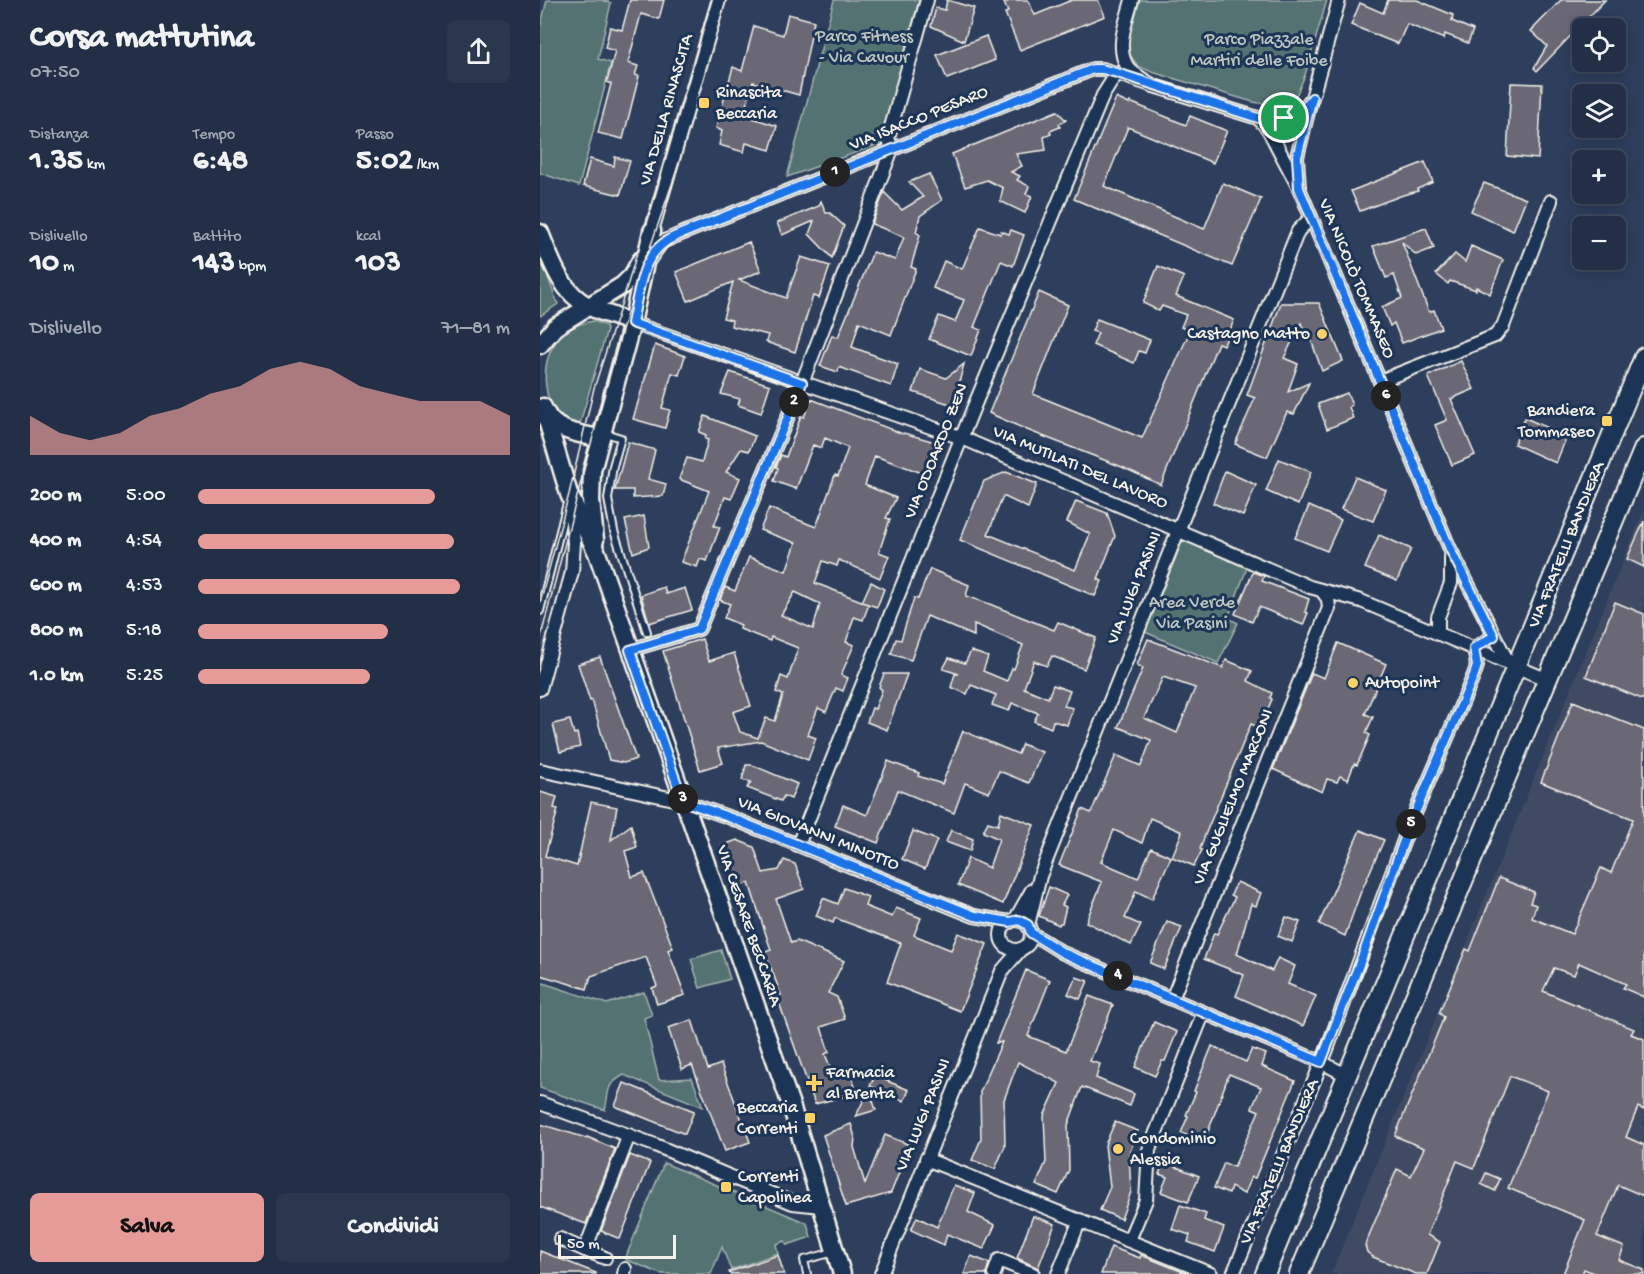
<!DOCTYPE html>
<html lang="it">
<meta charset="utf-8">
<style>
:root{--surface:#222f46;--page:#2a374d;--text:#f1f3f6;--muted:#a2a9b3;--line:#3f4a5f;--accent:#e69b98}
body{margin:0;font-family:"Gochi Hand",sans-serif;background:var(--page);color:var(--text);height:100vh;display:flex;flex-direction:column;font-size:22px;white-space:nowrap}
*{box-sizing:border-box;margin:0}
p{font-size:20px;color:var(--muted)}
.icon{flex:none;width:33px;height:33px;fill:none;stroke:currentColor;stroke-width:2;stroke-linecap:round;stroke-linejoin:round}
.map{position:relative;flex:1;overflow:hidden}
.side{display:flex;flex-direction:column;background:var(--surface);width:540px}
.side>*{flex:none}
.controls{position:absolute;left:1032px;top:18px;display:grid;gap:12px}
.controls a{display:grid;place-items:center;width:54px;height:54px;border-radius:9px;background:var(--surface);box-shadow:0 3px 15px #0003,0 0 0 2px var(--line);font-size:30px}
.scale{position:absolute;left:18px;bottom:15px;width:118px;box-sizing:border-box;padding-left:6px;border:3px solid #f4f1e8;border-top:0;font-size:16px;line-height:21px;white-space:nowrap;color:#f4f1e8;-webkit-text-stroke:4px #1d3557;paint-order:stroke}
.pin{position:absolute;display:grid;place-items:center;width:51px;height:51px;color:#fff;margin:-26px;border:3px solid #fff;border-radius:50%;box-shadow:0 2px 6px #0007}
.km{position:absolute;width:30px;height:30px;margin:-15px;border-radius:50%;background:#222;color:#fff;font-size:16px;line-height:30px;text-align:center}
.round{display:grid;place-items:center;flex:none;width:63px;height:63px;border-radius:9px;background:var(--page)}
.overview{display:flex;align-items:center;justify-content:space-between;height:102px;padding:0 30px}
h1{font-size:33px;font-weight:700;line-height:45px}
.metrics{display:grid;grid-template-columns:repeat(3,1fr);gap:9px;height:102px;padding:6px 30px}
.metrics div{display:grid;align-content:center}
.metrics b{font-size:30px;font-weight:700}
.metrics small{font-size:16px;font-weight:400}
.metrics p{font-size:16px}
.chart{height:168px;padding:12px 30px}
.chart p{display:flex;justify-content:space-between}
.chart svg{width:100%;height:108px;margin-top:6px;fill:var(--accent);opacity:.7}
.primary-button{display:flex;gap:12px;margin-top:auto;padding:12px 30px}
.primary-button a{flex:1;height:69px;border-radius:9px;background:var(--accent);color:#111;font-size:24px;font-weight:700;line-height:69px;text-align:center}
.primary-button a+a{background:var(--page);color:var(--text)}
ul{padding:0 30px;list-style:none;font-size:20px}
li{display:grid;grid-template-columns:96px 72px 1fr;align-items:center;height:45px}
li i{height:15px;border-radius:8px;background:var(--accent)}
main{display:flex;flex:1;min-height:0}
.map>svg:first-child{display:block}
</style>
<main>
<section class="side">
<div class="overview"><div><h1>Corsa mattutina</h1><p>07:50</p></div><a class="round"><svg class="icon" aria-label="share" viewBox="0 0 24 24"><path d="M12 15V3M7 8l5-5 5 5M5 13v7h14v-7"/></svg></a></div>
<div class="metrics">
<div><p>Distanza</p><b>1.35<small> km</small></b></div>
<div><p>Tempo</p><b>6:48</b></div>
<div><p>Passo</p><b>5:02<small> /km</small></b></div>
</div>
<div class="metrics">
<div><p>Dislivello</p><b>10<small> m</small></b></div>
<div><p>Battito</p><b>143<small> bpm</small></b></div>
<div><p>kcal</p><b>103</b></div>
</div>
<div class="chart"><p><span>Dislivello</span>71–81 m</p>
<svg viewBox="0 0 160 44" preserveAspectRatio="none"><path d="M0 44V28L10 35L20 38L30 35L40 28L50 25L60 19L70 16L80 9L90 6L100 9L110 16L120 19L130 22L140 22L150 22L160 28V44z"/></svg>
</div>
<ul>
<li><b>200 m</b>5:00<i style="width:76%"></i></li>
<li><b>400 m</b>4:54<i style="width:82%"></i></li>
<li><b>600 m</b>4:53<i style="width:84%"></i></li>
<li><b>800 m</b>5:18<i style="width:61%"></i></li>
<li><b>1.0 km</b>5:25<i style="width:55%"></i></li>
</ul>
<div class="primary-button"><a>Salva</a><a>Condividi</a></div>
</section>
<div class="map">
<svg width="1104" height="1274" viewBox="0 0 1104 1274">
<rect width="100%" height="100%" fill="#2d3f5d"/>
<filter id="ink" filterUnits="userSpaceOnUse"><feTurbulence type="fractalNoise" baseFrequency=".0167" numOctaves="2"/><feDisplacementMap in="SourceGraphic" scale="12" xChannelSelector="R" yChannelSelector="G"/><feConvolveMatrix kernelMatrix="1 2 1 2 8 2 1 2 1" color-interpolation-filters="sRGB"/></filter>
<g filter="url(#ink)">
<path fill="#404b64" d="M1104,510V1274H791Z"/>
<g fill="#537271" stroke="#a4b2ac" stroke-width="1.5">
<path d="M7,0H62L71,3L58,59L71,63L39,186L0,173V28Z"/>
<path d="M294,0H379L340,144L247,177Z"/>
<path d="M599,0H787L765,75L756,96L738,106L713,102L612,72L598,66L588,52L589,34Z"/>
<path d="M0,257L18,304L0,316Z"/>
<path d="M54,321L66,326L67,330L39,427C34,426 26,425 22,422C13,414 9,403 7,393C0,357 16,326 54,321Z"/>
<path d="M643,540L707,568L688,618L698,623L678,663L605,632Z"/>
<path d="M181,950L190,979L160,988L151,959Z"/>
<path d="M0,982L67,1004L104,992L112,1015L104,1018L119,1080L152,1078L163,1107L84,1075C64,1086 70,1091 65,1110L0,1088Z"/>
<path d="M124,1163L267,1223L271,1237L247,1245L245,1241L236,1244L238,1253L191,1270L182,1247L171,1274H121L85,1259Z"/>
</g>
<g fill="#6b6875" stroke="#f4f1e8" stroke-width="1.5" fill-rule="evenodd">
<path d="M90,0H124L119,19L101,14L88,63L98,66L95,75L99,76L83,139L58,133L71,84L67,82L75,51L65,48L70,27L82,30Z"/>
<path d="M407,0L434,8L424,41L391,26L396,8L405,10Z"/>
<path d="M472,0H488L495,15L532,0H558L565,16L480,50L465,13L468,12L464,3Z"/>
<path d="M848,0H877L913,15L912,21L933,30L928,43L905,34L904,39L867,24L858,44L811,25L820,3L843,13Z"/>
<path d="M1021,0H1065L997,71L994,68L1007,46L991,31Z"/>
<path d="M248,14L274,21L259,95L213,82L203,115L237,126L230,150L206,143L204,152L179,145L182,131L176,128L193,67L202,71L214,26L243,35Z"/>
<path d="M446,36L455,60L407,79L397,55Z"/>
<path d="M971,83L1002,84L998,159L967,156Z"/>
<path d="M576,98L589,104L590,102L646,125L650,116L687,131L673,163L588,127L564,186L664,229L683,183L721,199L692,266L534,199Z"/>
<path d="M517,111L526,120L519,124L520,127L510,131L511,134L504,137L506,150L476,154L482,166L471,172L480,176L477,180L489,186L486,194L492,196L485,213L460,201L463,188L447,180L425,187L412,154Z"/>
<path d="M75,157L90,161L80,195L43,186L50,159L74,166Z"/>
<path d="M885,162L893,182L877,189L878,191L863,195L820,211L811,191Z"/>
<path d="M389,174L402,200L380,216L376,232L380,235L371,267L376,269L351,335L319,322L312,347L358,364L351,386L299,367L298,372L280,366L292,335L298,337L333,252L355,260L364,237L332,224L344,192L362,210L383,197L369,182Z"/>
<path d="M944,183L986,199L973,231L931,211Z"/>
<path d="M281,201L286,213H290L304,226L292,258L269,234L274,221L242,235L237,223L279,206Z"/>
<path d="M440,227L460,234L461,231L469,234L471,230L484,235L473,266L461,261L434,327L441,330L431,356L389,339L399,316L415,322L424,300L393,288L404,261L422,269Z"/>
<path d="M886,228L894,248L876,255L862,242L889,312L894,310L901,328L862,343L854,323L850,326L842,307L862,298L854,275L846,278L833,246Z"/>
<path d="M209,242L221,271L199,280L246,298L261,257L290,266L279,298L273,296L255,352L226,342L228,335L191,326L192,320L183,318L193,282L148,301L136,272Z"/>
<path d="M931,246L963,260L950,294L936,287V290L910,281L908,284L896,274L915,254L925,262Z"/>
<path d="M618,266L644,277L636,296L694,320L684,345L678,343L621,485L582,467L487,430L449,413L499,292L528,305L493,394L602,438L650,331L641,327L646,315L622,306L619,311L603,303Z"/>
<path d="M741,303H779L803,361L782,371L769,334L767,337L761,323L744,358L758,364L748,392L769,383L754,414L747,412L727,457L695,444L715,398L707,395Z"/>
<path d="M557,319L610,340L605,353L599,351L594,363L553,345L558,333L552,331Z"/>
<path d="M115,345L145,356L139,375L132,373L122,408L130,410L125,428L93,419Z"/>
<path d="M921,361L934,389L911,399L935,455L912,465L895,425L907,420L888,376Z"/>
<path d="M424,364L413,405L373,392L380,369L406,378Z"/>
<path d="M190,372L230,385L221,413L198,405L200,399L181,394Z"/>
<path d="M807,393L812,405L809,407L813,418L787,429L778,404Z"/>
<path d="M271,399L363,434L364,433L395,442L385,474L335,456L325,485L356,498L346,518L350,519L339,552L349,556L340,578L299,560L297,566L283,561L275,583L329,604L323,620L314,617L306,642L314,645L301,675L308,678L303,691L296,688L286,712L278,708L268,735L276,738L268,760L221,741L178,748L183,763L160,770L123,651L162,639L169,661L194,653L211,706L193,712L200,732L218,738L226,718L235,721L243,695L236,692L241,676L248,679L258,648L231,637L230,641L200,629L201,625L184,618L190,604L180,600L185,587L195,591L209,557L246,571L256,543L220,530L229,508L276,527L295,475L298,476L308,448L285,438L281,448L273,445L256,489L234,481L238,468L236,467L241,455L246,457L261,416L264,417ZM255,592L280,604L273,629L241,615Z"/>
<path d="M165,416L215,436L209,451L201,449L186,472L200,478L191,499L185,497L174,526L180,527L167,561L160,559L157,567L141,562L169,491L139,479L147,458L162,462L168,440L165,439L166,435L159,432Z"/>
<path d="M985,418L1027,436L1016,463L974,444Z"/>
<path d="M88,442L115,450L108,479L126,484L123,496L93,498V490H75Z"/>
<path d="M739,459L771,472L758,505L726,491Z"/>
<path d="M685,471L716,485L703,516L673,503Z"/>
<path d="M466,472L497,484L488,508L463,496L448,534L535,570L550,534L527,522L536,501L567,513L575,536L558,579L562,581L555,596L420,540L444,481Z"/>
<path d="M815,477L846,490L833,521L801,509Z"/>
<path d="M769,506L801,520L787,551L755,538Z"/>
<path d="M104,516L109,547L93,553L85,520Z"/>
<path d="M1104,521V567L1087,559Z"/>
<path d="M839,535L871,549L857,581L825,568Z"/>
<path d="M390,569L429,585L426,596L447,603L514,630L518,622L556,638L544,669L512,656L507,666L494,661L484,688L508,698L513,685L530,691L524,706L533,708L527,725L513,721L511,728L494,721L498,713L472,703L469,711L452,705L456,695L431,685L427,694L411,687L415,674H419L403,669L409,658L425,663L431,651L448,657L443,671L467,681L472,668L474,669L483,645L434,624V636L387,616L371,660L351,654L356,639L361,640L374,598L378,599Z"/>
<path d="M713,572L724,576L722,581L769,599L765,612L768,613L763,625L719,607L712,622L695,614Z"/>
<path d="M331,582L344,589L337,607L322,602Z"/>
<path d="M124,587L126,594L145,588L152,610L109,623L101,595Z"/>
<path d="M1075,602L1104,614V700L1046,676Z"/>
<path d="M608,639L683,668L686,660L712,671L708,681L732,693L730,698L732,699L720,728L711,724L665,835L660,849L662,850L654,866L632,857L642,832L610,818L602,843L574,830L561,862L598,878L611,848L631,857L612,899L596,891L585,918L601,925L591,945L546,922L562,882L519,865L542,809L551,813L576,755L601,766L611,740L578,727L603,668L597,665ZM623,677L655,688L637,733L604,718Z"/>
<path d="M798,643L846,664L825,714L833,717L826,733L830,735L817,765L814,764L808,780L800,776L797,782L787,779L782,792L733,769L772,673L784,678Z"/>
<path d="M60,657L96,759L84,763L69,760L52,700L50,701L38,664Z"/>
<path d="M344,674H367L347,730L327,722L332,708L335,709L342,690L339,687Z"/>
<path d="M1033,701L1104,730V997L1083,988L1086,984L1039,963L1034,975L1014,968L1003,991L1094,1029L1091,1034L1104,1039V1110L1098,1107L1086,1137L1104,1145V1196L1078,1185L1057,1236L1084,1247L1079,1260L1104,1270V1274H1056L1044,1269L1042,1274H1023L1045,1220L968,1188L1008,1091L970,1076L934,1168L917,1161L887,1235L900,1242L887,1274H876L833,1257L827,1252L825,1245L857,1169L871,1176L884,1148L855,1136L904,1017L899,1013L926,949L930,951L959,878L994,892L990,903L996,905L992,918L1032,934L1061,868L1071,873L1093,819L1001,782Z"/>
<path d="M30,720L34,734L37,733L40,747L20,752L13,724Z"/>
<path d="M423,731L478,754L482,744L502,752L489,783L459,771L449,793L425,783L414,813L358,790L338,843L295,826L303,805L327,815L348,761L379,773L378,776L402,784Z"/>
<path d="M206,765H212L257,784L251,799L244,796L241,801L207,788L211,782L202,780Z"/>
<path d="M0,792L17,797L14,808L18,809L5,856L37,866L51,802L77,807L71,840L91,825L97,847L85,851L92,877L104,873L133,948L128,950L145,995L117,1004L112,988L117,986L106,957L51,976L47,989L0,975Z"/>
<path d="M461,812L494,825L463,904L418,885L428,858L449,868L459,839L443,832L448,822L458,825Z"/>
<path d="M411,830L433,839L430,851L406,842Z"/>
<path d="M820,830L844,840L820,894L805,936L779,924Z"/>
<path d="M373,831L397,840L385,869L362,859Z"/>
<path d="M197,840L214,847L223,873L239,870L244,860L255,864L264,889L236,899L251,943L257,941L304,961L288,993L297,997L305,1019L281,1027L289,1052L285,1054L295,1079L311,1074L317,1093L275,1104L237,997L241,995L225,952L231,950L209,883L196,887L181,846Z"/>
<path d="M697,882L721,893L716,906L711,904L697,954L732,971L738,958L755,966L748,984L776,996L763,1026L696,996L704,975L664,959L674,933L677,934L695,897L691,895Z"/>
<path d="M509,887L527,895L522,905L526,907L522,923H520L519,925L499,916Z"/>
<path d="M304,888L328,897L325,906L352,917L356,908L381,918L374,935L411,950L418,933L447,944L420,1011L347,982L361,943L295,918L293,923L276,916L283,898L298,904Z"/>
<path d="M746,917L760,922L752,942L738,936Z"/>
<path d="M627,922L642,927L624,969L610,963Z"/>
<path d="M486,970L510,980L488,1036L526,1051L549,996L573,1005L550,1061L560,1064L556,1078L594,1094L590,1106L542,1087L528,1125L529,1170L518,1194L496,1185L506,1162L504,1116L519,1083L478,1062L464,1100L465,1146L455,1169L432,1160L441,1139L440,1092L462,1042L456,1043Z"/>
<path d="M536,977L548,981L540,999L528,994Z"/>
<path d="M152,1020L168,1069L181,1064L210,1142L185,1151L152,1065L142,1069L128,1028Z"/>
<path d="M614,1022L637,1032L625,1061H622L615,1076L595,1067Z"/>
<path d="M672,1046L706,1062L712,1049L726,1054L722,1066L755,1081L715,1178L711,1177L704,1194L691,1187L689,1194L674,1188L684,1163L694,1167L719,1111L712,1108L721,1087L689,1074L664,1143L641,1133L648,1116L646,1115L656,1092L654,1091Z"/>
<path d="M335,1076L369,1090L364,1101L330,1086Z"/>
<path d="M84,1083L154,1111L145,1134L75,1106Z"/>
<path d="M329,1089L336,1110L316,1116Z"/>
<path d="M575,1122L598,1131L589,1154L591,1192L581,1219L560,1210L570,1187L565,1145Z"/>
<path d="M0,1124L46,1138L47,1137L75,1149L46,1224L0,1207Z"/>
<path d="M311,1124L315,1137L314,1147L325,1184L345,1135L370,1145L351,1193L306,1206L283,1135Z"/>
<path d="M90,1155L110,1163L80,1239L61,1231Z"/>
<path d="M624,1162L659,1176L648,1202L621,1192L627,1177L619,1174Z"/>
<path d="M946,1173L960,1179L955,1191L941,1184Z"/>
<path d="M414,1185L435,1193L428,1212L455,1225L444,1249L407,1234L404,1245L371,1230L377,1217L397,1227Z"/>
<path d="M640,1205L666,1214L664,1220L684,1228L675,1252L648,1242L650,1235L632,1229Z"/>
<path d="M493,1216L515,1224L498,1268L477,1258Z"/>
<path d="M571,1247L600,1258L601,1255L648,1274H561Z"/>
<path d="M0,1251L56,1273V1274H0Z"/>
<path d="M238,1255L244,1274H190L189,1272Z"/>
<path d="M431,1256L449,1263L446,1274H424Z"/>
</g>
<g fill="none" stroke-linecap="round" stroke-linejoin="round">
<defs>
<g id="service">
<path d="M65,433L81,438L73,466L68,499L74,531L107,632"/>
<path d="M0,611L27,503"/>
<path d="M267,1274L264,1260L294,1252"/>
</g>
<g id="minor">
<path d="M592,0C587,20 575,46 587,66C593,75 606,81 614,86L718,118H744L761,112L772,98L799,0"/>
<path d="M718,118L728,129L759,188L757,157L770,104"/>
<path d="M352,149L348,138L387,0"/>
<path d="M759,188L910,549L968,662"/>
<path d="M112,231L179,0"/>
<path d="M109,260L122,242L136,236L553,69H563L614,86"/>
<path d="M92,323L422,438L770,587L821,601L1008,680"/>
<path d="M840,381L955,336L963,326L1011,201"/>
<path d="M898,634V617L911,583V557"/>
<path d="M90,650L159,629L262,383L352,149"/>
<path d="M0,689L32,572L34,543L30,501"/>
<path d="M0,770L143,801L191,818L434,916L470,922"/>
<path d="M258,845L433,409L563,95L577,73"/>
<path d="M475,920L492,890"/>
<circle cx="476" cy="935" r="15"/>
<path d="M488,925L500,876L758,231L771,218"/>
<path d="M491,933L523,953L781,1062L808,1076"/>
<path d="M632,999L789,608L788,599L782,591"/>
<path d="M0,1103L115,1145L253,1203L281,1206"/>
<path d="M386,1159L671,1274"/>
<path d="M20,1239L45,1250"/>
<path d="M589,1240L606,1200L609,1150L663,1014"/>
<path d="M65,1258L45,1250L89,1135"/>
<path d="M84,1274L85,1269"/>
<path d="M341,1274L462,971L481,949"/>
<path d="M454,1274L459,1260L493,1274"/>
<path d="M518,1274L540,1220"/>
<path d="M693,1274L786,1052L867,832L934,675L937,666L934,648L954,636"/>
</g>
<g id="tertiary">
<path d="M0,233C11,260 20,291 48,306C61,313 78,317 92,323"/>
<path d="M0,345L15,327L83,285L92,276L101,260"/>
<path d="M3,407L29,494L57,553L251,1105L302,1274"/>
<path d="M6,413C16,433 41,433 60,439"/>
<path d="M55,540L51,500L52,471L92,323L112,231"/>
</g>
<g id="secondary">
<path d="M725,1274L1104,357"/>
<path d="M759,1274L1104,448"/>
</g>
</defs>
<use href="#service" stroke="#f4f1e8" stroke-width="10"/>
<use href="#minor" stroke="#f4f1e8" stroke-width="16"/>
<use href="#tertiary" stroke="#f4f1e8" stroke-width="21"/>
<use href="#secondary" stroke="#f4f1e8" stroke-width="22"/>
<use href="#service" stroke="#1d3557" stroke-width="6"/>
<use href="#minor" stroke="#1d3557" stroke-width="12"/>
<use href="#tertiary" stroke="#1d3557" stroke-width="16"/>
<use href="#secondary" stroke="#1d3557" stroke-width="18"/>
<g stroke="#f4f1e8" stroke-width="1.5">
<path d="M0,603L29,494L54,388L89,280L171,0"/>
<path d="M0,640L47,458L85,320L140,161L186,0"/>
</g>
</g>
</g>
<g fill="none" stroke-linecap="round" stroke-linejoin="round" filter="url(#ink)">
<defs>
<path id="route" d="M553,69H562L577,73L718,118H744L761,112L772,98L757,157L759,188L910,549L954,636L934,648L937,666L934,675L867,832L824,952L781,1062L523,953L491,933L488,925L479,920L470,922L435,916L191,818L143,801L90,650L159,629L262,383L92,323C100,289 100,251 136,236Z"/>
</defs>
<use href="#route" stroke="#fff" stroke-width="12"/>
<use href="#route" stroke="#1a73e8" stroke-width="8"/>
</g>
<g fill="#ffd166" stroke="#1d3557" stroke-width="2">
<rect x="158" y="97" width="12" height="12" rx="3"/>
<circle cx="782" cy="334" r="6"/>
<rect x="1061" y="415" width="12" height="12" rx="3"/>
<circle cx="813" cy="683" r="6"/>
<path d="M271 1074h6v6h6v6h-6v6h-6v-6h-6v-6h6z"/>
<rect x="264" y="1112" width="12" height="12" rx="3"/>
<circle cx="578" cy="1149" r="6"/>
<rect x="180" y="1181" width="12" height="12" rx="3"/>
</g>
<g text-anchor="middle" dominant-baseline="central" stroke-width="6" stroke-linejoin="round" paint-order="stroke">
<g font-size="18" fill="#bcc5be" stroke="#1d3557">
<text x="324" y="37">Parco Fitness<tspan x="324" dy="21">- Via Cavour</tspan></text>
<text x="719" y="40">Parco Piazzale<tspan x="719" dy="21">Martiri delle Foibe</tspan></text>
<text x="652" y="603">Area Verde<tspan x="652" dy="21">Via Pasini</tspan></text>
</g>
<g font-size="18" fill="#f4f1e8" stroke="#1d3557" text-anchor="start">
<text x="176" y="93">Rinascita<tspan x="176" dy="21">Beccaria</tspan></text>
<text x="770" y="334" text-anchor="end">Castagno Matto</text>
<text x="1055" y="411" text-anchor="end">Bandiera<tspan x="1055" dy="21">Tommaseo</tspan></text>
<text x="825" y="683">Autopoint</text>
<text x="286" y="1073">Farmacia<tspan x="286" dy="21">al Brenta</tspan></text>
<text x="258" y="1108" text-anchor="end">Beccaria<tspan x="258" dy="21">Correnti</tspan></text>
<text x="590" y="1139">Condominio<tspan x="590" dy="21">Alessia</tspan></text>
<text x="198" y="1177">Correnti<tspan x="198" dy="21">Capolinea</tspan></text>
</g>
<g font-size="18" fill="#f4f1e8" stroke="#1d3557">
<text transform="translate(127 110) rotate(-74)">VIA DELLA RINASCITA</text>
<text transform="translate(379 119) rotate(-22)">VIA ISACCO PESARO</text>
<text transform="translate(816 279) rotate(67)">VIA NICOLÒ TOMMASEO</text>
<text transform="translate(397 451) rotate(-68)">VIA ODOARDO ZEN</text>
<text transform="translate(540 468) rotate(23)">VIA MUTILATI DEL LAVORO</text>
<text transform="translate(1027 545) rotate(-68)">VIA FRATELLI BANDIERA</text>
<text transform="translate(595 588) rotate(-68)">VIA LUIGI PASINI</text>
<text transform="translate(694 797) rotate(-68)">VIA GUGLIELMO MARCONI</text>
<text transform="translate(278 834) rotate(22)">VIA GIOVANNI MINOTTO</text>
<text transform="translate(208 926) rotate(71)">VIA CESARE BECCARIA</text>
<text transform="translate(384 1115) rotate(-68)">VIA LUIGI PASINI</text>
<text transform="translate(740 1162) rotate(-67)">VIA FRATELLI BANDIERA</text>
</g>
</g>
</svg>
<div class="controls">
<a><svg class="icon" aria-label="locate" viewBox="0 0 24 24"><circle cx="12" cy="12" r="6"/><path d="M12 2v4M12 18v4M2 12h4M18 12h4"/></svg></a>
<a><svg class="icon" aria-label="layers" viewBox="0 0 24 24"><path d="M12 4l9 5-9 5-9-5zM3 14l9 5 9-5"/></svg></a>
<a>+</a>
<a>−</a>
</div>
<div class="scale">50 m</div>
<div class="pin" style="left:744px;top:118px;background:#1e9e55"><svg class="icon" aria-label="arrive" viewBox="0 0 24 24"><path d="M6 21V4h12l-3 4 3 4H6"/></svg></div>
<b class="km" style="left:295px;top:172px">1</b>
<b class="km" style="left:254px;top:402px">2</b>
<b class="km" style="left:143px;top:799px">3</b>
<b class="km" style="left:578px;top:976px">4</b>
<b class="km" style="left:871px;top:824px">5</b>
<b class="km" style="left:846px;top:396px">6</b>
</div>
</main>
